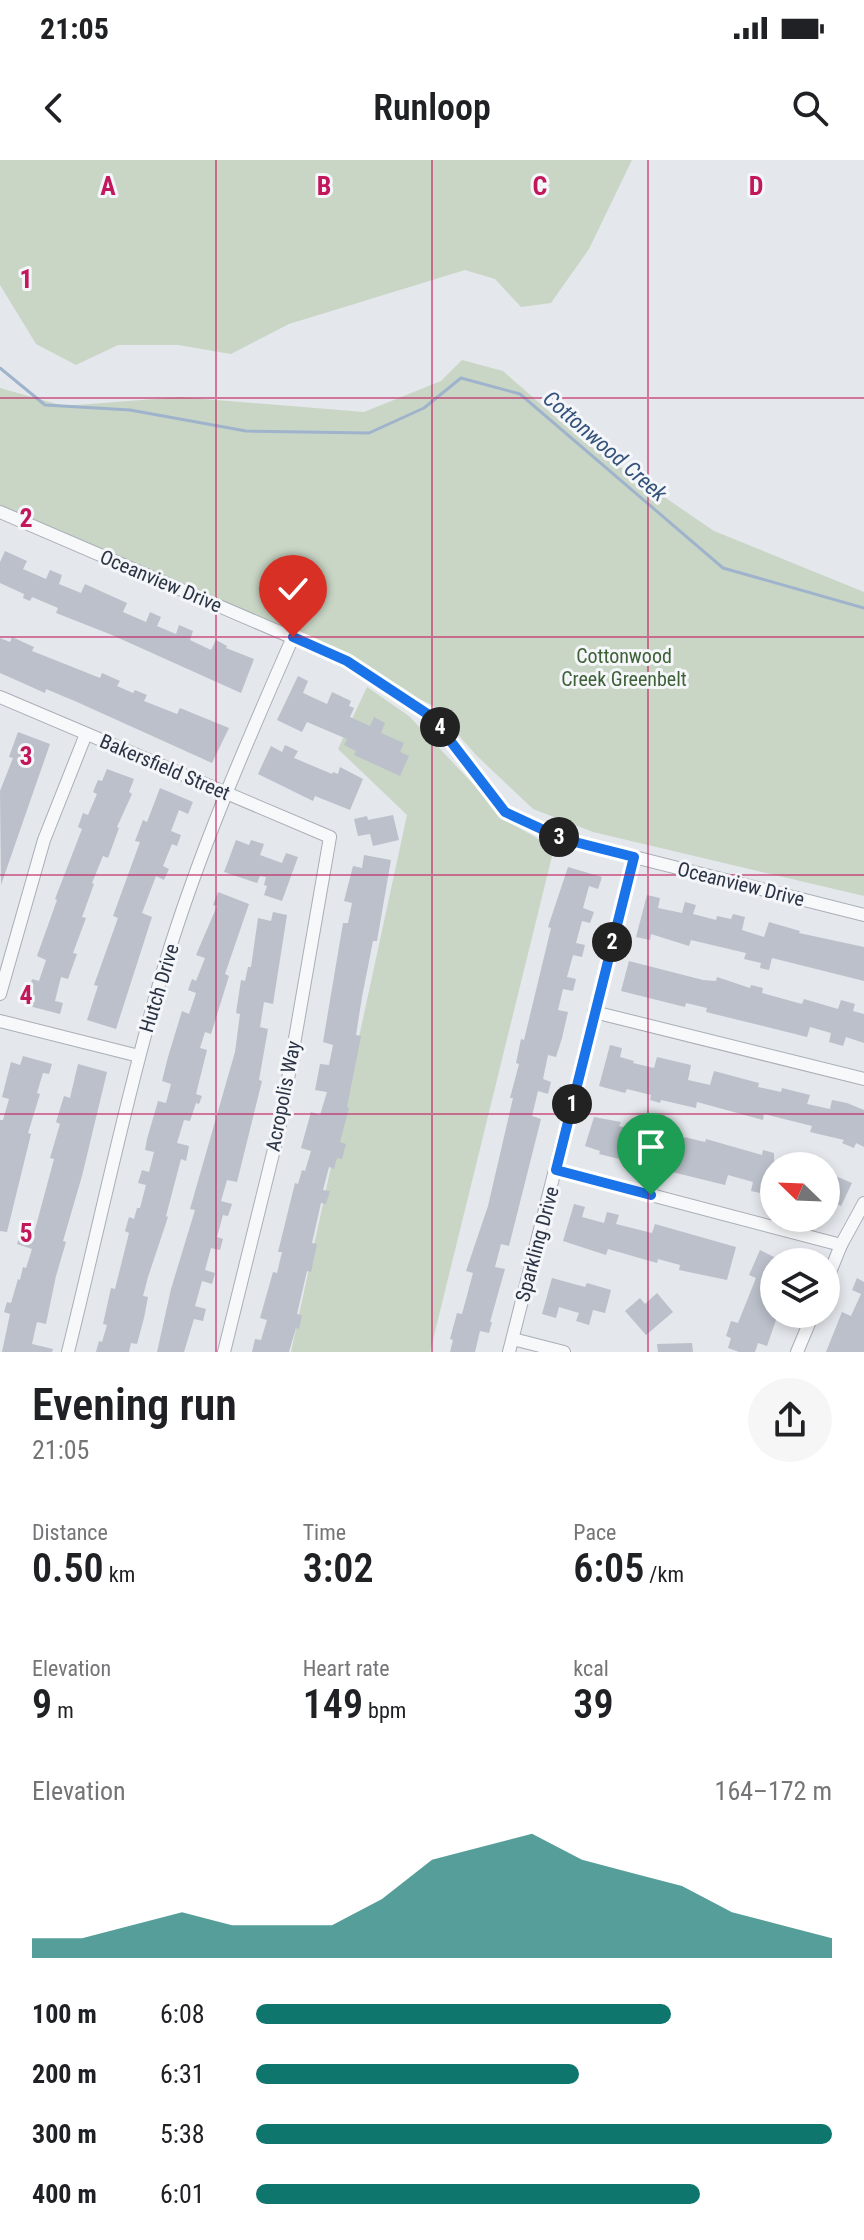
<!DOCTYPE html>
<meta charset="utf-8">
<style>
:root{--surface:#fff;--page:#f6f6f6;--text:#202124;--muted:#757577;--accent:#0f766e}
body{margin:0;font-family:"Roboto Condensed",sans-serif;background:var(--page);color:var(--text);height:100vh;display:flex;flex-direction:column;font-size:30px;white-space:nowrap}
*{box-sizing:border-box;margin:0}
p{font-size:26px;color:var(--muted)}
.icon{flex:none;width:44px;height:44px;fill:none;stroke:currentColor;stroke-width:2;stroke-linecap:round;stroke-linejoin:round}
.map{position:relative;height:1192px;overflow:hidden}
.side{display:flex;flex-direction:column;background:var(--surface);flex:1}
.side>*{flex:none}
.needle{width:52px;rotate:293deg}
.buttons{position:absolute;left:760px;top:992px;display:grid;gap:16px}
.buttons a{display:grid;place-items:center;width:80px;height:80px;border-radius:50%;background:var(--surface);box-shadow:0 4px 12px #0003;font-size:40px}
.pin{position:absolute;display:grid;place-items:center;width:68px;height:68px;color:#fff;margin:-82px -34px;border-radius:50% 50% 50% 0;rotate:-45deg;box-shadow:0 0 8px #0007}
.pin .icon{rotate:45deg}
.km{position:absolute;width:40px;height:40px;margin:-20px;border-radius:50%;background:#222;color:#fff;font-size:22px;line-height:40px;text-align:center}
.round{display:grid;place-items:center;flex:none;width:84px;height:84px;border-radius:42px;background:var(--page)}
.overview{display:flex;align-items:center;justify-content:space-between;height:136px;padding:0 32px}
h1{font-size:44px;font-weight:600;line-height:60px}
.stats{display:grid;grid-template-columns:repeat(3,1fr);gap:12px;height:136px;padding:8px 32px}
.stats div{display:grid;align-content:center}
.stats b{font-size:40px;font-weight:600}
.stats small{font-size:22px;font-weight:400}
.stats p{font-size:22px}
.chart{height:224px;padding:16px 32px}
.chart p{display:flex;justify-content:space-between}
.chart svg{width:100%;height:144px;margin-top:8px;fill:var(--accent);opacity:.7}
ul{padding:0 32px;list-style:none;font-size:26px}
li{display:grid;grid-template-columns:128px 96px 1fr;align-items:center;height:60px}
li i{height:20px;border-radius:10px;background:var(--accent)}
.status{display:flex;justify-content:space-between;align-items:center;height:56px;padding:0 40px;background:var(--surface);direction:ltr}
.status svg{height:22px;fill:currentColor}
header{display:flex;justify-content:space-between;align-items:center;height:104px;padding:0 32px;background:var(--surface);font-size:36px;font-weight:600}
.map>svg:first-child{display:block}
</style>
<div class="status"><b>21:05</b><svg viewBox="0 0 49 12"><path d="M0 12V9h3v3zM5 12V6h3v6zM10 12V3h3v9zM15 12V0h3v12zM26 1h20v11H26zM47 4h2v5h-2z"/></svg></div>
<header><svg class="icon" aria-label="back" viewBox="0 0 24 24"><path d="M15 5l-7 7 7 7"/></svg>Runloop<svg class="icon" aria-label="search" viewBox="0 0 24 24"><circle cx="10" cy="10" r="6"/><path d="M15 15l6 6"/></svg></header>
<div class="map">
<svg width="864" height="1192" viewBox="0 0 864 1192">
<rect width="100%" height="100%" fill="#e4e7ec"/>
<g fill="#c9d6c5">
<path d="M0,0H632L589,89L551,143L521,147L495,119L465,110L289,164L231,194L178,185H118L76,205L36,184L0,125Z"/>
<path d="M462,200L503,211L584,282L714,371L864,432V736L593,672L533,649L476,595L432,545L0,346V228L64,246L180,237L364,252L441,221Z"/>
<path d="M367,527L409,556L509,662L554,688L430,1192H291L407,655L338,589Z"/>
</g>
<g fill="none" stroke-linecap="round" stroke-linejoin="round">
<path stroke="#9fb4cc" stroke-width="3" d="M0,208L45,245L130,250L246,271L369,273L424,248L461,218L520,234L723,408L864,448"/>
</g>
<g fill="#bbc0ca">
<path d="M5,391L27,401L23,409L46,419L50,410L62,415L59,424L81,433L85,424L127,443L123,452L146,462L150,452L161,457L157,466L176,474L179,465L193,471L190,480L211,490L216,480L227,486L226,488L254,499L241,533L112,475L56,453L58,448L32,437L30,441L23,438L24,434L0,423V402Z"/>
<path d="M12,477L34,487L32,491L65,504L100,518L102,513L120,521L117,526L133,533L135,530L147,535L144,541L177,554L180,548L229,568L212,603L77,542L46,529L45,533L0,513V478L10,482Z"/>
<path d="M298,516L308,521L303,533L327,544L332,532L351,541L349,546L354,548L350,557L370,566L374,557L385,563L381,573L404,583L400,592L409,596L400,616L354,595L356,591L344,585L347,579L307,562L302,572L277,560Z"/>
<path d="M18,572L50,584L1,725L0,631L13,598L9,597Z"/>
<path d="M285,585L298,591L294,598L332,614L333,612L338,614L340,607L363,619L350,650L315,636L313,641L258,614L271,586L282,592Z"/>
<path d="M107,609L134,619L129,632L132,634L117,667L119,668L108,698L103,696L92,723L94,724L82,757L86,758L73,793L77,794L68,819L61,817L55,841L63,843L60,854L25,845L32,819L39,821L46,800L37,796L57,740L55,739L82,669L78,667L83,653L88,655L97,634L93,632L98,620L102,621Z"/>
<path d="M160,628L193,642L188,654L179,650L171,671L181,675L177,686L172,684L163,706L169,709L164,720L156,716L142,753L152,757L116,869L87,860L98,826L94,825L118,758L113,756L140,682L135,681L143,660L147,662Z"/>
<path d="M393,655L399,680L373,686L370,674L358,676L354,659L367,656L368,660Z"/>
<path d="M236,680L249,685L251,680L264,684L260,695L282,703L286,693L298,697L282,741L264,735L267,726L264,725L266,717L260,716L257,723L224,712Z"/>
<path d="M364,695L391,700L377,781H373L362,837L356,875L361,876L347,947L349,948L340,982L346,984L342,999L337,998L334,1009L329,1007L323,1030L330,1031L326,1044L321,1043L312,1083L317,1084L311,1112L307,1111L297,1154L302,1155L299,1169L296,1168L289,1192H252L255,1179L261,1180L267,1160L260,1158L273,1112L277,1113L282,1092H278L295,1023L298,1024L302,1010L305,1011L311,991L301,988L311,952L320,955L327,932L315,930L320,904L329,905L333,885L323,882L343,763H348L352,743L344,741L353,706L362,708Z"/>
<path d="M568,707L602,717L598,729L589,726L583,748L594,752L590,763L582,761L576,783L585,785L582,797L573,795L567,817L576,819L573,831L563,829L558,850L568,852L562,878L556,897L548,895L543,919L551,922L548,934L538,931L532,956L541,959L509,1086L501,1084L495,1107L505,1109L490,1162H492L489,1173L480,1171L475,1192H450L453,1180L450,1179L457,1153L462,1154L473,1113L466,1111L488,1046L513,938H510L519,904L516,903L521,879L524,880L551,768L548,767Z"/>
<path d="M218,732L249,744L225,814L229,816L211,874L205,872L200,888L207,890L196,934L202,936L199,944L196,943L190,961L184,960L177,983L189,986L186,1001L181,999L166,1056L168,1057L148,1117L143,1136L148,1137L144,1158L137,1184L131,1183L129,1192H96L99,1181L102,1182L107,1165L103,1164L111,1128L115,1129L129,1073L125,1071L129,1057L134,1059L137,1048H140L146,1025L138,1023L142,1010L149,1012L154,992L145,990L147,979L158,941L166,943L171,924L162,921L168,897L182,851L189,854L196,833L188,830L192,819L196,821L205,798L196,795L217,746L213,745Z"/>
<path d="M647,735L660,738L658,748L682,753L685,742L696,745L693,754L716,760L717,756L731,759L733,754L745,757L742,770L764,777L769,762L800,771L799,773L864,787V821L772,798L769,810L760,808L761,803L744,799L746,793L691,780L689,786L651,774L650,780L636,777Z"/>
<path d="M273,752L287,755L273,844L264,842L260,867L268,869L259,920L262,921L237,1022L227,1020L221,1041L232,1044L228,1056L223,1055L217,1077L223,1079L220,1090L211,1088L205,1110L215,1113L212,1124L202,1121L195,1146L206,1149L203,1161L194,1159L184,1192H157L171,1129L195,1050L190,1049L235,892L240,854L236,853L241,820L245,821L248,807H251L258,758L271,761Z"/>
<path d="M629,801L703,820L716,821L717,817L750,828L751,825L763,828L762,833L802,844L804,839L838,849L841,840L855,844L853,851L864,854V883L846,877L843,886L829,882L831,873L810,867L807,877L706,852L707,848L686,843L685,847L621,831Z"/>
<path d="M610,885L622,888L620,897L634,901L633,903L654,908L657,897L691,905L688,920L710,925L714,911L759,923L758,927L781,932L782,928L810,935L807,944L830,949L832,940L847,943L864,950V987L856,983L854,988L842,983L844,980L810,972L812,966L764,954L763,960L697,942L696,948L661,940L660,943L650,940L651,935L627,929L625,933L599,926Z"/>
<path d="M23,896L52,904L49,914L43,913L37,933L40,934L28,973L31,974L7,1072L0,1071V960H3L9,939L2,937L11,902L20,905Z"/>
<path d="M78,904L107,912L82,1016L63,1081L66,1082L56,1116L46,1164L37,1162L32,1184L53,1189L52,1192H2L10,1154L4,1152L7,1142L11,1143L18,1119L20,1120L23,1107L26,1108L32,1089L17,1084L21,1073L33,1077L54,999L50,998L60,964L56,962L64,936L70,938Z"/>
<path d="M594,957L621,962L619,966L671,980V978L683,980L684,977L705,982L706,979L762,995L763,990L774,993V1036L751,1031L753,1022L728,1015L725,1025L599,994L600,991L585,986Z"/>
<path d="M826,1012L852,1023L841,1046L826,1039Z"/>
<path d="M574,1044L585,1047L582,1057L604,1063L607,1052L619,1055L616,1064L652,1073L655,1064L736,1087L727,1120L679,1110L680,1105L658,1099L657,1103L608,1089L606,1095L563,1081Z"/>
<path d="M760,1090L774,1097V1154H778L767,1186L758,1183L755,1192H739L728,1188L731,1178L726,1176L731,1161L738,1163L756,1118L749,1115Z"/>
<path d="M552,1118L585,1127L587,1123L611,1130L605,1153L593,1150L589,1165L576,1161L579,1153L559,1147L556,1158L542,1154Z"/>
<path d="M857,1118L864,1122V1192H826L842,1152L851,1156L861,1134L852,1130Z"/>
<path d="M657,1133L673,1152L646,1175L625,1151L640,1138L645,1144Z"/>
<path d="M692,1183L693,1192H658L657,1184Z"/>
</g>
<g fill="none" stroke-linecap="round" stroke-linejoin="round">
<defs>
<g id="street">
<path d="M0,352L347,501L432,557L505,652L563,679L864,755"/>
<path d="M0,537L330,677L280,965L224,1192"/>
<path d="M0,834L44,680L86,574"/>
<path d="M594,852L864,919"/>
<path d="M0,861L139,896"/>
<path d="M556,1010L841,1085"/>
<path d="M826,1122L841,1085L864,1043"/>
<path d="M513,1179L564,1192"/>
<path d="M68,1192C100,1063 127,932 165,804C199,692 246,584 293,477"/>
<path d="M509,1192L634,697"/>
<path d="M797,1192L813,1154"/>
</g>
</defs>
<use href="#street" stroke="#a9aeb7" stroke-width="14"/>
<use href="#street" stroke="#f7f8fa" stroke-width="12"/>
</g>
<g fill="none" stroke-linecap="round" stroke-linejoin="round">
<defs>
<path id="route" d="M293,477L347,501L432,557L505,652L563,679L634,697L556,1010L651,1035"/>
</defs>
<use href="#route" stroke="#fff" stroke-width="16"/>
<use href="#route" stroke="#1a73e8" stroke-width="10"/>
</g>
<path fill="none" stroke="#c2185b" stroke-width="2" stroke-opacity="0.55" d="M216,0V1192M432,0V1192M648,0V1192M0,238H864M0,477H864M0,715H864M0,954H864"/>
<g text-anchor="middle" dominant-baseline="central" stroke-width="6" stroke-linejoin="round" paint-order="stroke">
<g font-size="20" fill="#2b3445" stroke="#f4f6f9">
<text transform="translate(161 421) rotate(23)">Oceanview Drive</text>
<text transform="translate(165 607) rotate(23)">Bakersfield Street</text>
<text transform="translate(741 724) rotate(14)">Oceanview Drive</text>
<text transform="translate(159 828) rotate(-73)">Hutch Drive</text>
<text transform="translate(283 936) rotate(-79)">Acropolis Way</text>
<text transform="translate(537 1084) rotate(-75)">Sparkling Drive</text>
</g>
<g font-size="20" fill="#3f6138" stroke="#f4f6f9">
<text x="624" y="496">Cottonwood<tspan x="624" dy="23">Creek Greenbelt</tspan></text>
</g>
<g font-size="22" font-style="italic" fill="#34527a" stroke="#f4f6f9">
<text transform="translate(605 286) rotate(41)">Cottonwood Creek</text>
</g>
</g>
<g font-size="26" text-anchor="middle" font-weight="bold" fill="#c2185b" stroke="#f4f6f9" stroke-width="6" stroke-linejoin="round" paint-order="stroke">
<text x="108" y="35">A</text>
<text x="324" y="35">B</text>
<text x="540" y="35">C</text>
<text x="756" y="35">D</text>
<text x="26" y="128">1</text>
<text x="26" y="367">2</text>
<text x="26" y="605">3</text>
<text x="26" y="844">4</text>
<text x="26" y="1082">5</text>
</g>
</svg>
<div class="buttons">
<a><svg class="needle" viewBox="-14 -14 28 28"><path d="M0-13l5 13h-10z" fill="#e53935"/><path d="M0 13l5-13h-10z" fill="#757577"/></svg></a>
<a><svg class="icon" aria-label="layers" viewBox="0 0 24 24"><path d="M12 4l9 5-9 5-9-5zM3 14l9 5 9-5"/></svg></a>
</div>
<div class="pin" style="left:651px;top:1035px;background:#1e9e55"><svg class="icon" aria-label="arrive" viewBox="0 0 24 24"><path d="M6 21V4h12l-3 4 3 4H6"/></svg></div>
<div class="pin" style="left:293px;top:477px;background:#d93025"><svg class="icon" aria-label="check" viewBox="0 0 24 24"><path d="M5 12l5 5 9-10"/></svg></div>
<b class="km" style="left:572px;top:944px">1</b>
<b class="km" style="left:612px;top:782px">2</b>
<b class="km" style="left:559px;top:677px">3</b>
<b class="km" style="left:440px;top:567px">4</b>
</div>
<section class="side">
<div class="overview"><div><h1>Evening run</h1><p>21:05</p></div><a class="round"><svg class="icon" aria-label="share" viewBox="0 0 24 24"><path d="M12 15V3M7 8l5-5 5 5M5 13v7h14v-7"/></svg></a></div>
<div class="stats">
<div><p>Distance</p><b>0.50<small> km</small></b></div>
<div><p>Time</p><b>3:02</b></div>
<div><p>Pace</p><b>6:05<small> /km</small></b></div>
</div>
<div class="stats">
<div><p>Elevation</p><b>9<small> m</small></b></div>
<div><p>Heart rate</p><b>149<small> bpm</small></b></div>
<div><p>kcal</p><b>39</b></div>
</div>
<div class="chart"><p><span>Elevation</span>164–172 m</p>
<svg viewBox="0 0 160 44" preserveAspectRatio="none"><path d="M0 44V38L10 38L20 34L30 30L40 34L50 34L60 34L70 26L80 14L90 10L100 6L110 14L120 18L130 22L140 30L150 34L160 38V44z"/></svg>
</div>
<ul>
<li><b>100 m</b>6:08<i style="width:72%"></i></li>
<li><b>200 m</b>6:31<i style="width:56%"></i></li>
<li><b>300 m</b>5:38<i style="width:100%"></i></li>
<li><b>400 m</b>6:01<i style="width:77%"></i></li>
</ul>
</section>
